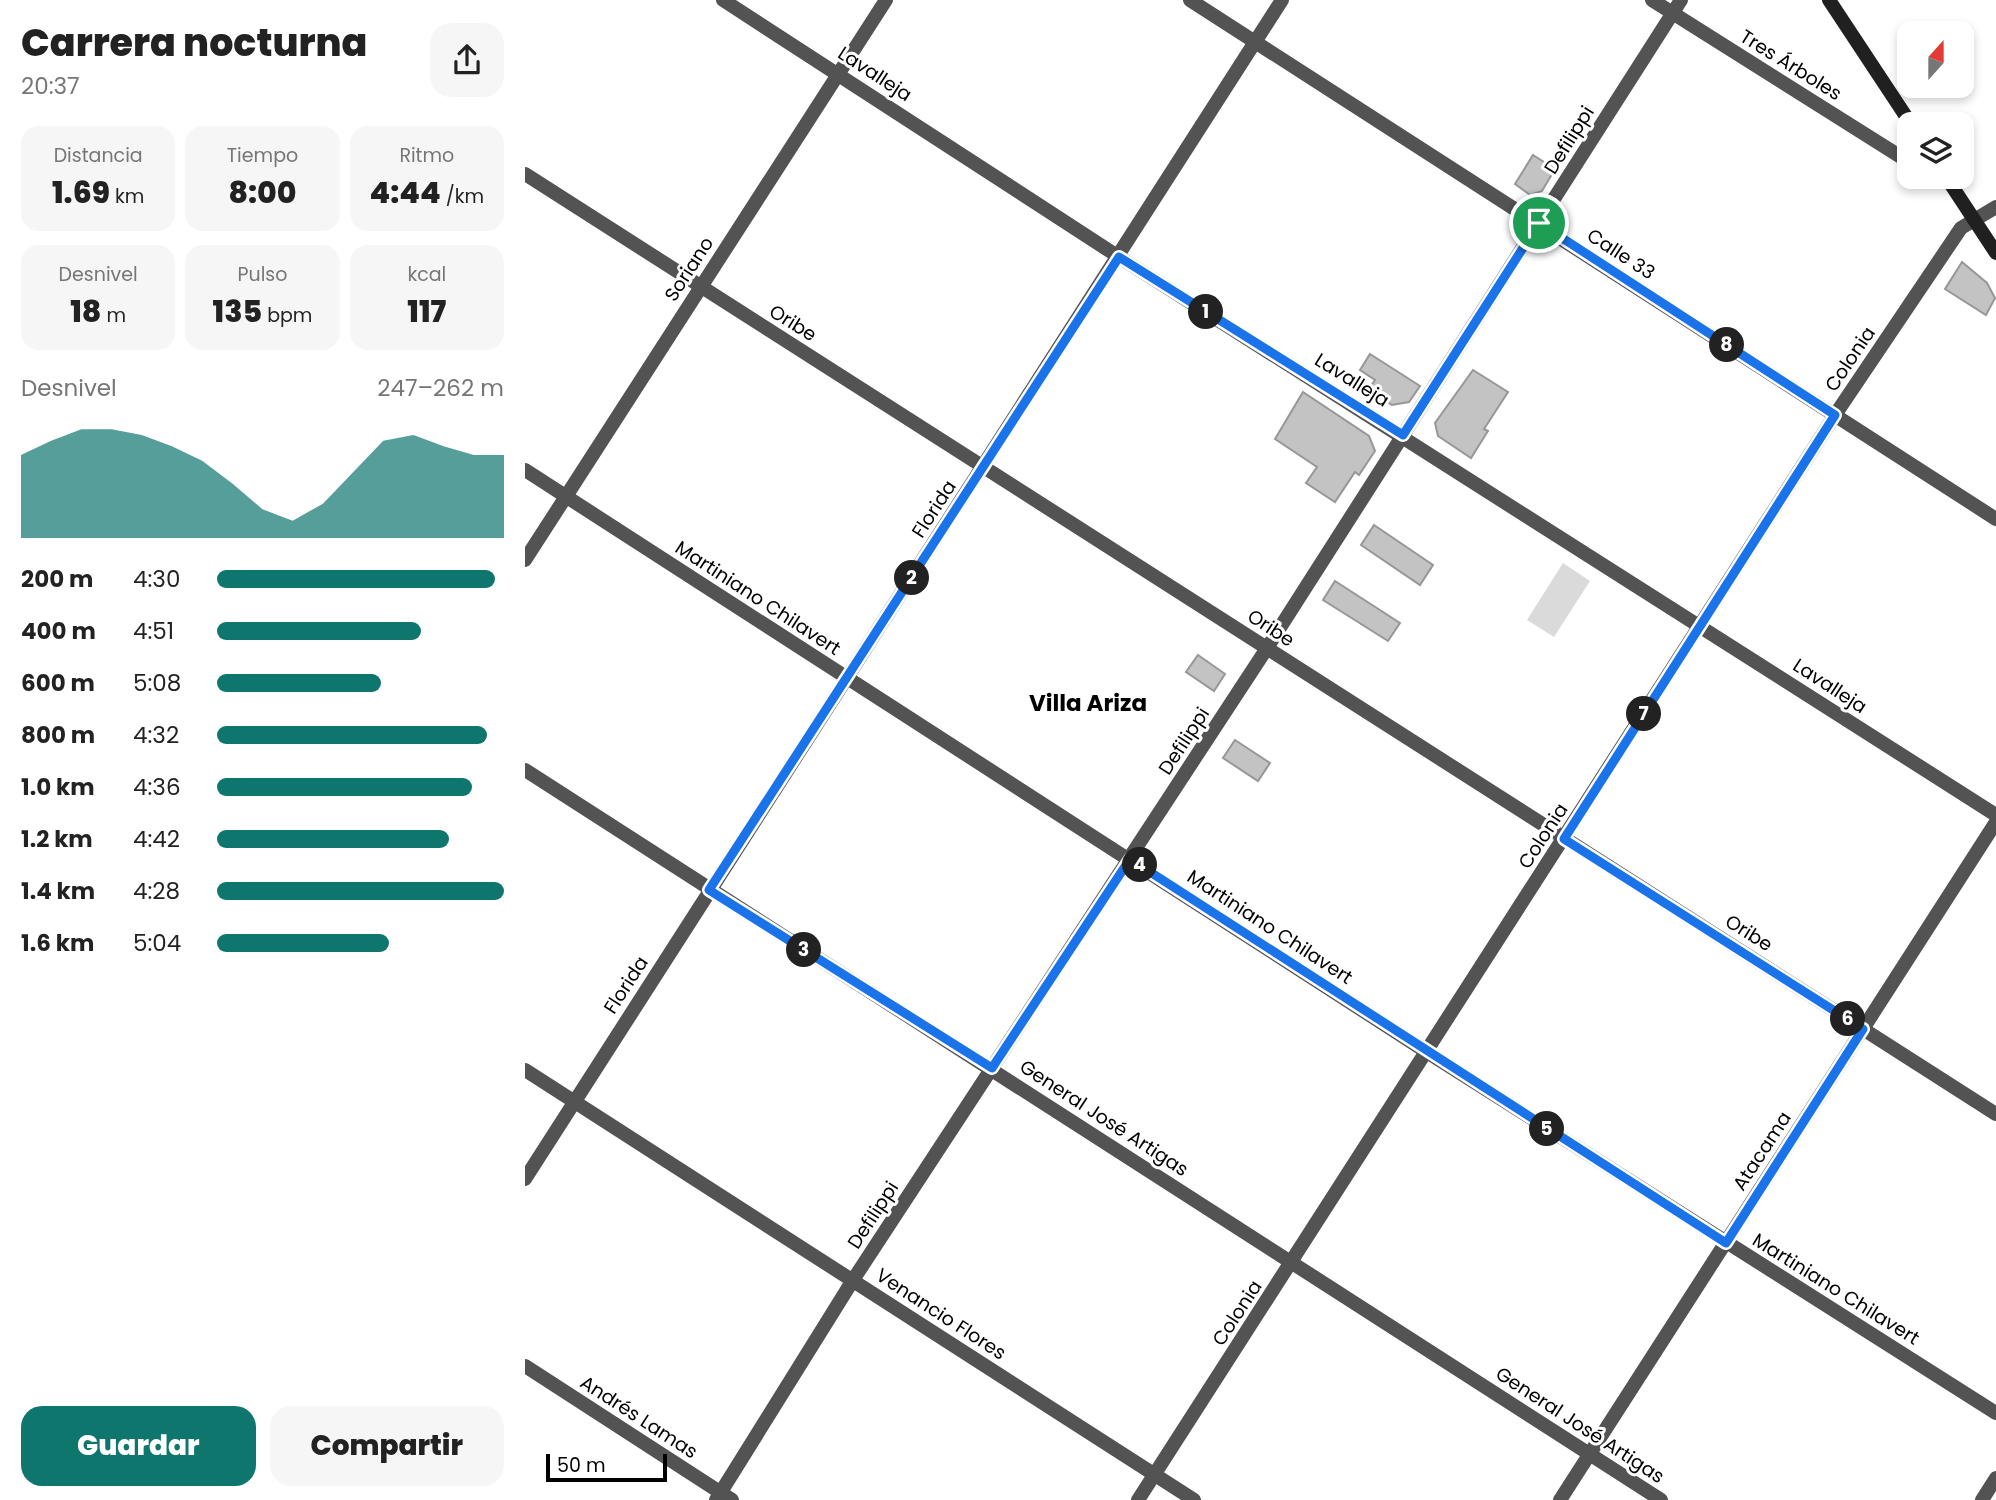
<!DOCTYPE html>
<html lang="es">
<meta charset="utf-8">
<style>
:root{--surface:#fff;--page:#f6f6f6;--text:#222;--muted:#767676;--accent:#0f766e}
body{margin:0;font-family:Poppins,sans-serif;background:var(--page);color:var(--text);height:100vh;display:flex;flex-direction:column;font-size:26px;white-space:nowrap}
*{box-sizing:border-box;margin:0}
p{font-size:23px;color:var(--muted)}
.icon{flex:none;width:38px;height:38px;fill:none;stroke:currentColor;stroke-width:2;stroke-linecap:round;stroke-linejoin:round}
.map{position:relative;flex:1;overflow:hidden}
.sheet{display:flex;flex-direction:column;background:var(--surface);width:525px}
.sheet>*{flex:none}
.needle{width:46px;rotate:21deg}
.tools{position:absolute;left:1372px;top:21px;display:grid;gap:14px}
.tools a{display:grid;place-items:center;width:77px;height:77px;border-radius:14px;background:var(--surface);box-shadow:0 4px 10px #0003;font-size:35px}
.scale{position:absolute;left:21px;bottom:18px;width:121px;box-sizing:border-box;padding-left:7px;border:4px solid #000;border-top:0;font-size:19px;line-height:24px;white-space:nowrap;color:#000;-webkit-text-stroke:5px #fff;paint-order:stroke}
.pin{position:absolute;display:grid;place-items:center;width:60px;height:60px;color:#fff;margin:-30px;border:4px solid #fff;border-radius:50%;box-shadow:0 2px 7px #0007}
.km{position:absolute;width:35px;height:35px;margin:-18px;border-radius:50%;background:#222;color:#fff;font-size:19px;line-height:35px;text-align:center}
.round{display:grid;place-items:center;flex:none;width:74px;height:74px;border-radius:21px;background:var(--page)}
.headline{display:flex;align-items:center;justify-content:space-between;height:119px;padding:0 21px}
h1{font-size:38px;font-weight:800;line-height:52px}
.stats{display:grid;grid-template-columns:repeat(3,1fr);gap:10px;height:119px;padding:7px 21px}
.stats div{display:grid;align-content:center;border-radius:18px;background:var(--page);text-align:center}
.stats b{font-size:30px;font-weight:800}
.stats small{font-size:19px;font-weight:400}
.stats p{font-size:19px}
.chart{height:196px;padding:14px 21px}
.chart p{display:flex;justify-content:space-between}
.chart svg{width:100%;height:126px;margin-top:7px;fill:var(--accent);opacity:.7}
.cta{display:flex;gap:14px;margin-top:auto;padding:14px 21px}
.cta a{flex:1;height:80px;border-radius:21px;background:var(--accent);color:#fff;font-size:28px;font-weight:800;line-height:80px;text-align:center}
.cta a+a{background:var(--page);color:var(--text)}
ul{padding:0 21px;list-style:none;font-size:23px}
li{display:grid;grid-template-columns:112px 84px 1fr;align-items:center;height:52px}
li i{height:18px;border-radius:9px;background:var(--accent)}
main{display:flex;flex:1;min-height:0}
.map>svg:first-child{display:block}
</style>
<main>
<section class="sheet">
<div class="headline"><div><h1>Carrera nocturna</h1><p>20:37</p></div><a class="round"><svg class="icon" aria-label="share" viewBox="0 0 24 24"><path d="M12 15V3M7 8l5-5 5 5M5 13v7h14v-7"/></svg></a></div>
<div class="stats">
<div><p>Distancia</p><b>1.69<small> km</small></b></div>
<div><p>Tiempo</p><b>8:00</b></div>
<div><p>Ritmo</p><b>4:44<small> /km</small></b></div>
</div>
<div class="stats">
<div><p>Desnivel</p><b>18<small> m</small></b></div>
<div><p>Pulso</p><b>135<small> bpm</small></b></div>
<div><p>kcal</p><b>117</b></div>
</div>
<div class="chart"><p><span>Desnivel</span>247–262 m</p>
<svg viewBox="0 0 160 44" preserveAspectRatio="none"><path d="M0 44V15L10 10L20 6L30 6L40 8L50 12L60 17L70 25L80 34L90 38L100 32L110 21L120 10L130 8L140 12L150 15L160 15V44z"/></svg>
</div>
<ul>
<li><b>200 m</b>4:30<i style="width:97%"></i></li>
<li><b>400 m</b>4:51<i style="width:71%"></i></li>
<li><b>600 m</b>5:08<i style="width:57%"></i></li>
<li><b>800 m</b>4:32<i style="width:94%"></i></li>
<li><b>1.0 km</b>4:36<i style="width:89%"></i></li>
<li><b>1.2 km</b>4:42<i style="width:81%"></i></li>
<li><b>1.4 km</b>4:28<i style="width:100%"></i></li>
<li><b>1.6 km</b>5:04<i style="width:60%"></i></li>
</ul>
<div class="cta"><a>Guardar</a><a>Compartir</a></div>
</section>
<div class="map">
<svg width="1471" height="1500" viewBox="0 0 1471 1500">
<rect width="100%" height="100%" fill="#fff"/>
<path fill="#dadada" d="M1038,563L1065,581L1029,637L1002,620Z"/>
<g fill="#c3c3c3" stroke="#979797" stroke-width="2">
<path d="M1008,155L1030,169L1017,191L1005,195L990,184Z"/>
<path d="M1437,262L1462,283L1470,298L1461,315L1420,289Z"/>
<path d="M845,354L895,386L884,402L867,405L843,390L850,380L835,370Z"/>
<path d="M948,370L983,392L959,429L963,431L946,458L913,436L910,423Z"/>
<path d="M778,392L844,436L850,451L834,475L830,472L810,502L781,483L792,467L750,439Z"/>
<path d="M849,525L908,565L895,585L836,545Z"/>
<path d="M810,581L875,623L863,641L798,600Z"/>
<path d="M673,655L700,674L689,691L661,672Z"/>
<path d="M710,740L745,763L733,781L698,758Z"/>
</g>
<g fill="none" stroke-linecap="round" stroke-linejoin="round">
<g stroke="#535353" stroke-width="14">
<path d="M198,0L594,257L1471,815"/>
<path d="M665,0L1471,519"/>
<path d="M1127,0L1384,162"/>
<path d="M0,174L1471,1114"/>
<path d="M0,470L902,1052L1471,1413"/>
<path d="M0,560L361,0"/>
<path d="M0,770L1136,1500"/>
<path d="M0,1070L669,1500"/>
<path d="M0,1179L757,0"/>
<path d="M0,1366L207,1500"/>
<path d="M191,1500L328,1280L742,648L1156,0"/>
<path d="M613,1500L1310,415L1436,228L1471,207"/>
<path d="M1035,1500L1471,822"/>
<path d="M1457,1500L1471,1478"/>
</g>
<g stroke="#202020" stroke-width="14">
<path d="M1304,0L1386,124"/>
<path d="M1421,177L1471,253"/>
</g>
</g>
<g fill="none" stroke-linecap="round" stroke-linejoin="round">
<defs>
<path id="route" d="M1014,223L1310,415L1039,839L1338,1029L1201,1243L605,859L467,1068L184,890L594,257L878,435Z"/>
</defs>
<use href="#route" stroke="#fff" stroke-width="14"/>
<use href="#route" stroke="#1a73e8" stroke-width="9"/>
</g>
<g text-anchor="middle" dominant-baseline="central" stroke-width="6" stroke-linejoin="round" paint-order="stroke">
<g font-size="19" fill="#000" stroke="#fff">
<text transform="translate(1266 65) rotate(32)">Tres Árboles</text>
<text transform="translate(350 74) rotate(33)">Lavalleja</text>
<text transform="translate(1044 140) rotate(-58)">Defilippi</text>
<text transform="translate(1096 254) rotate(33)">Calle 33</text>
<text transform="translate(164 269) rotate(-57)">Soriano</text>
<text transform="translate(268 323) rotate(32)">Oribe</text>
<text transform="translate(1325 359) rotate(-56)">Colonia</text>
<text transform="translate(827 380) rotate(32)">Lavalleja</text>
<text transform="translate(409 509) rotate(-57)">Florida</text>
<text transform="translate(233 598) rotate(33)">Martiniano Chilavert</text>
<text transform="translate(746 628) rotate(33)">Oribe</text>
<text transform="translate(1305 686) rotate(33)">Lavalleja</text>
<text transform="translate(659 741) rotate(-57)">Defilippi</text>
<text transform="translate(1018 836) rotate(-57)">Colonia</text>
<text transform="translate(745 927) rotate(33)">Martiniano Chilavert</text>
<text transform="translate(1224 933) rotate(32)">Oribe</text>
<text transform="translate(101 985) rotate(-57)">Florida</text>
<text transform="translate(579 1118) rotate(33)">General José Artigas</text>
<text transform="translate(1237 1151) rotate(-57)">Atacama</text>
<text transform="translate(348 1215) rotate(-57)">Defilippi</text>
<text transform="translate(1311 1289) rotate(32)">Martiniano Chilavert</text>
<text transform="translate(712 1313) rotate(-57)">Colonia</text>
<text transform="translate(416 1314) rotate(33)">Venancio Flores</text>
<text transform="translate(114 1417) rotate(33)">Andrés Lamas</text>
<text transform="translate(1055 1425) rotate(33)">General José Artigas</text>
</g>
<g font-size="23" font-weight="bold" fill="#000" stroke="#fff">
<text x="563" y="703">Villa Ariza</text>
</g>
</g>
</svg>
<div class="tools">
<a><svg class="needle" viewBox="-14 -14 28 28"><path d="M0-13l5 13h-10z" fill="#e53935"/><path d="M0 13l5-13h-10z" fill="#767676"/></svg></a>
<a><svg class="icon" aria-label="layers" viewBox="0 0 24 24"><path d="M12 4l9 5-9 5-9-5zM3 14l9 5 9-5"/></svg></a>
</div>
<div class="scale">50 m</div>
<div class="pin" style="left:1014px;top:223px;background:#1e9e55"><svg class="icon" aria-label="arrive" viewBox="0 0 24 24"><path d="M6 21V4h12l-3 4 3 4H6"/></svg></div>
<b class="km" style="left:681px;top:312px">1</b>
<b class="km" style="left:387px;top:578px">2</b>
<b class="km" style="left:279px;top:950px">3</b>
<b class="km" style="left:615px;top:865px">4</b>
<b class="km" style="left:1022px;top:1129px">5</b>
<b class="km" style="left:1323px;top:1019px">6</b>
<b class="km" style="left:1119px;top:714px">7</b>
<b class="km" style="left:1202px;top:345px">8</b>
</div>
</main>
